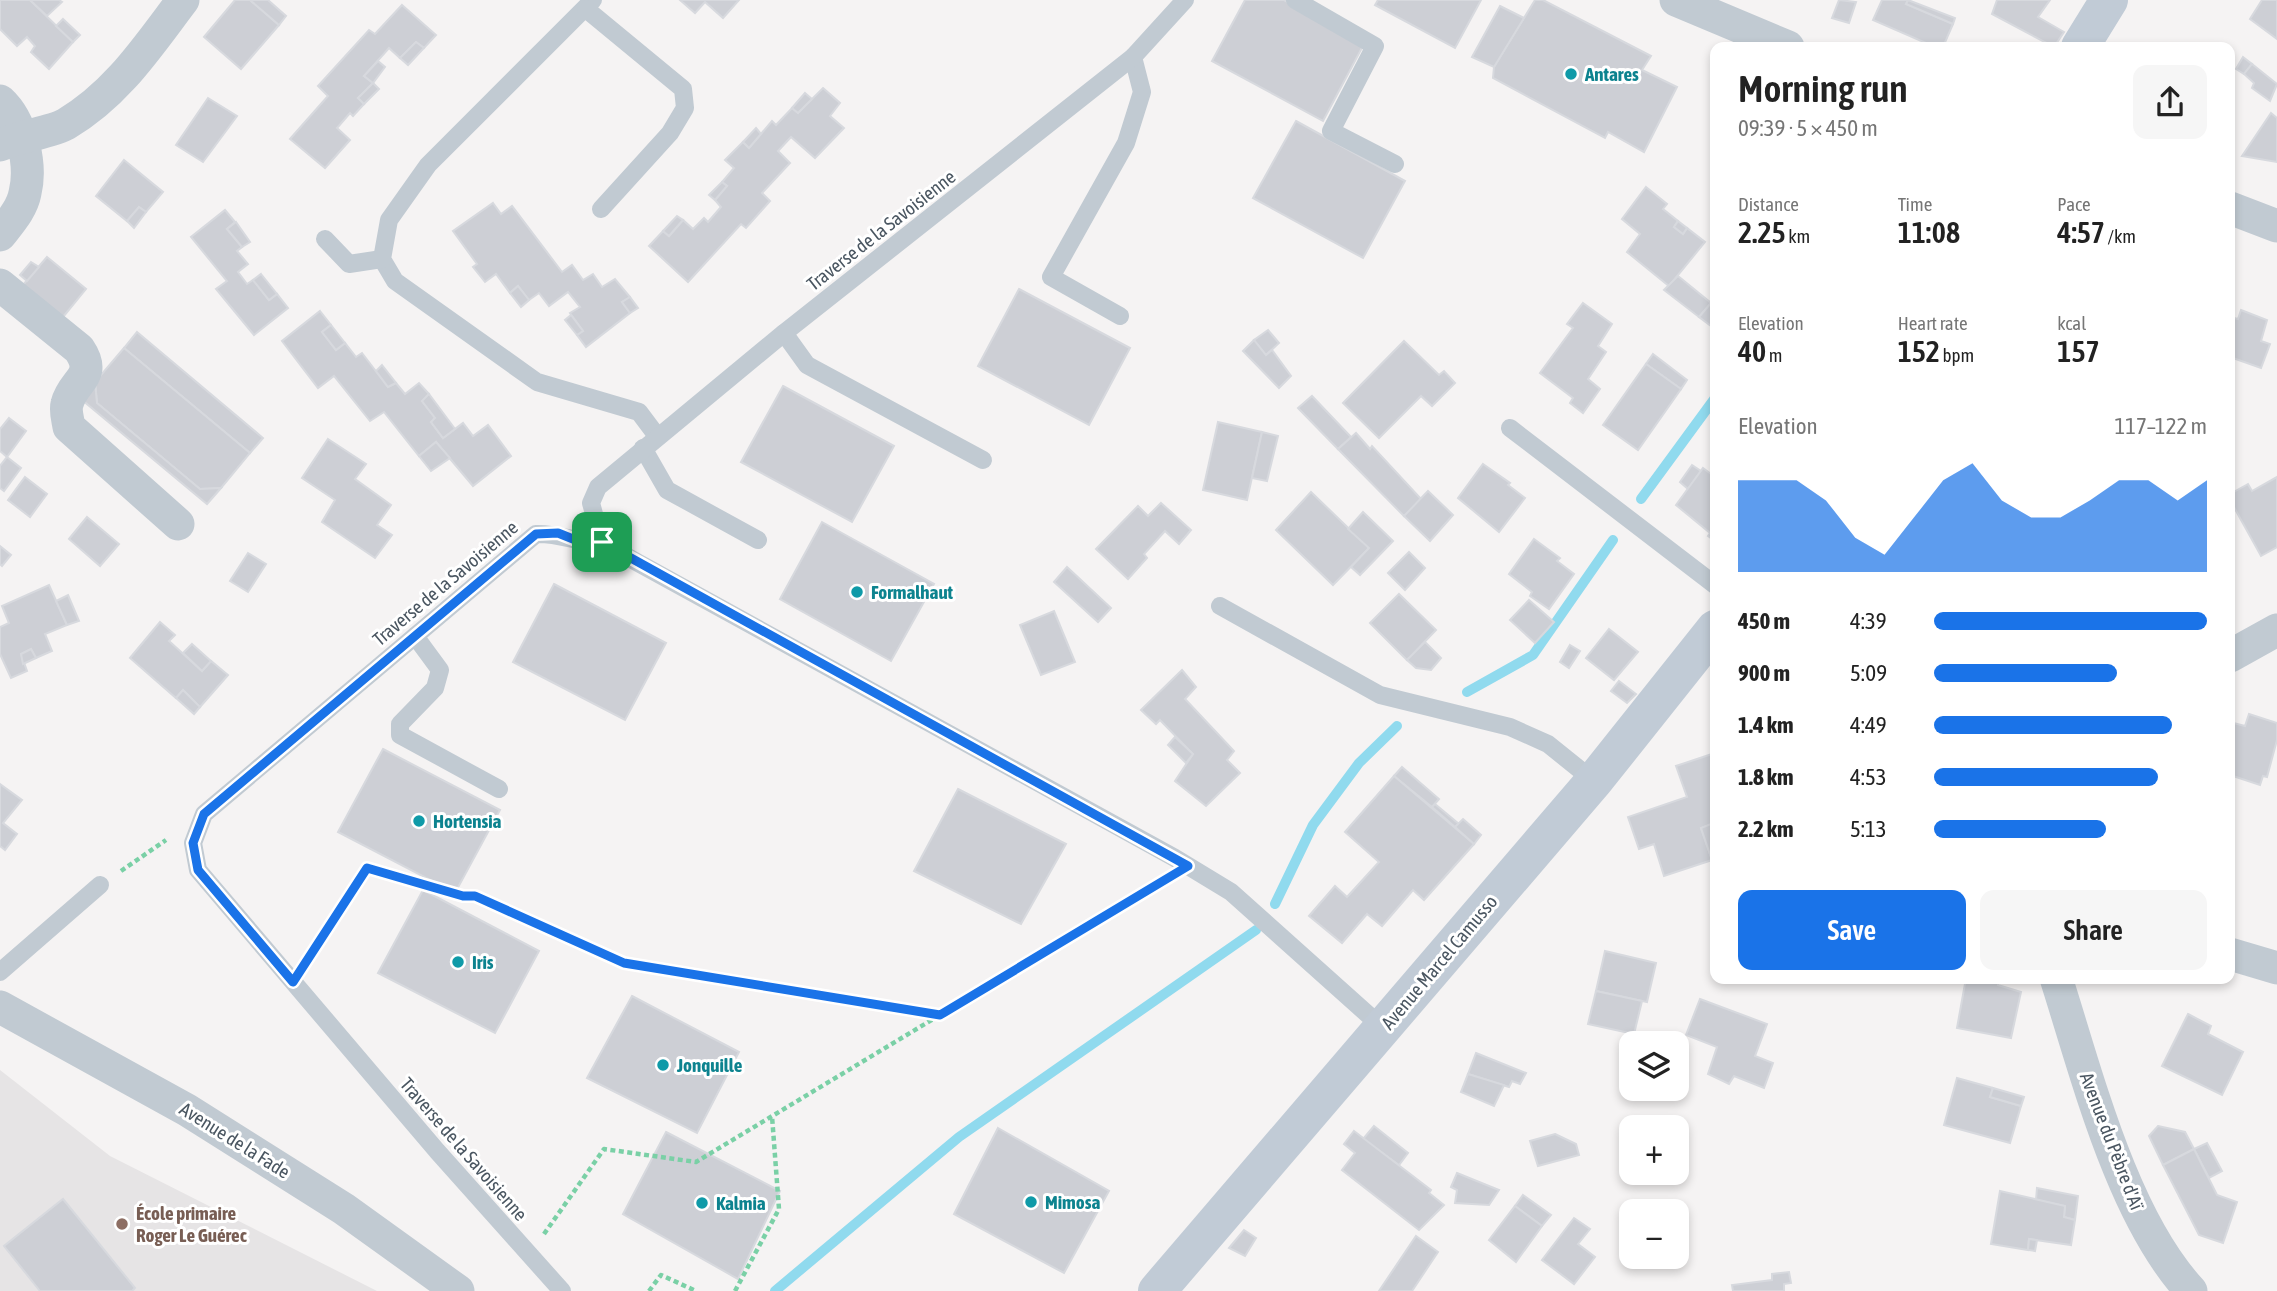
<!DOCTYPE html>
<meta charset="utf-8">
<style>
:root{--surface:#fff;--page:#f6f6f6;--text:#222;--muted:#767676;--accent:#1a73e8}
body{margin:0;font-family:"Asap Condensed",sans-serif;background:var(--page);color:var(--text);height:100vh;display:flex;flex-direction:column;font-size:26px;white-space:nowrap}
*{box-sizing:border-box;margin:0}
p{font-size:23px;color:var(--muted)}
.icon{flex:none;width:38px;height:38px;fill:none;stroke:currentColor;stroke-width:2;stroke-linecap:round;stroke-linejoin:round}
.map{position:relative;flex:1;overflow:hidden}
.details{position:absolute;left:1710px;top:42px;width:525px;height:942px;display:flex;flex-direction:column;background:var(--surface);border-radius:14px;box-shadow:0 4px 10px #0003}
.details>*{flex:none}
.tools{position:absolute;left:1619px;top:1031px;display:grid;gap:14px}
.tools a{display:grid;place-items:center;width:70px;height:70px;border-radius:14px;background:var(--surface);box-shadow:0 4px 10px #0003;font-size:35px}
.pin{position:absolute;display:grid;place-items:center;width:60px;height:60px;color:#fff;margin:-30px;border-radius:14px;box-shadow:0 4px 10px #0006}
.round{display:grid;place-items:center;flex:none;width:74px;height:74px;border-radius:14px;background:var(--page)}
.overview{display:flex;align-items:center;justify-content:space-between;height:119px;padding:0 28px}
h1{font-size:38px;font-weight:600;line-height:52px}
.stats{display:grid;grid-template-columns:repeat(3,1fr);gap:10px;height:119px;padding:7px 28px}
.stats div{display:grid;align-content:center}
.stats b{font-size:30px;font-weight:600}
.stats small{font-size:19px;font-weight:400}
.stats p{font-size:19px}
.chart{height:196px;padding:14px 28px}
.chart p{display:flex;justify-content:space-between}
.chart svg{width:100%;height:126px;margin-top:7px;fill:var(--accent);opacity:.7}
.primary-button{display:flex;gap:14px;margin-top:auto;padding:14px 28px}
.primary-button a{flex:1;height:80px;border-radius:14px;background:var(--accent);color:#fff;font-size:28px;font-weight:600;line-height:80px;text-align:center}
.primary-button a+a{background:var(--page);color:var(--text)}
ul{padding:0 28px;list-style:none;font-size:23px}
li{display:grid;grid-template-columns:112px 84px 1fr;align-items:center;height:52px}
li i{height:18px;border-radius:9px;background:var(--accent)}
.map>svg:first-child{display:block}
</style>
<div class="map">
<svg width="2277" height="1291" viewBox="0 0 2277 1291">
<rect width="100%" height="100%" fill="#f5f3f3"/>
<path fill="#e6e4e5" d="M0,1070L110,1156L377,1291H0Z"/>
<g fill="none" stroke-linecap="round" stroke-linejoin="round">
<g stroke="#90daee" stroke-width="10">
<path d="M1641,499L1715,398"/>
<path d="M1467,692L1533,655L1613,540"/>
<path d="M1275,904L1313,825L1359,763L1397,726"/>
<path d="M775,1291L959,1137L1256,930"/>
</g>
</g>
<g fill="#cdcfd5" stroke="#d7d9de" stroke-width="2">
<path d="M0,0H30L73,42L49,69L31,52L35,46L27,37L17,46L0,29Z"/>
<path d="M30,0H59L62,2L47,16Z"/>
<path d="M235,0H250L279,25L241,69L204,37Z"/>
<path d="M250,0H268L286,16L279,25Z"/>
<path d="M680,0H739L723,18L705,2L695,13Z"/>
<path d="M1245,0H1284L1364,44L1323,121L1212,61Z"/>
<path d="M1378,0H1481L1455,48L1375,5Z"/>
<path d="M1535,0H1543L1651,56L1642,70L1677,87L1644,152L1608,132L1605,138L1493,78L1494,67Z"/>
<path d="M1839,0L1856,2L1849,23L1832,18Z"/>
<path d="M1882,0H1908L1906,4L1953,24L1943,47H1935L1873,20Z"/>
<path d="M1908,0L1955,18L1953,24L1906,4Z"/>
<path d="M1997,0H2050L2038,17L2064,32L2054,47L1992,14Z"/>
<path d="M2262,0H2277V39L2250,19Z"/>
<path d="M402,5L436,35L424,48L416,42L400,58L389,48L364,76L373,83L358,98L364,104L353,116L350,113L337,128L350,140L325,168L290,139L328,96L318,86L369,30L375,34Z"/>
<path d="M1500,6L1524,18L1494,67L1472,57Z"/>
<path d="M63,19L80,35L73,42L56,26Z"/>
<path d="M416,42L424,48L408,65L400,58Z"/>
<path d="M2243,57L2252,64L2244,74L2236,69Z"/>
<path d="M378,61L385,67L373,83L364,76Z"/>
<path d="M2252,64L2277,84L2270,101L2252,88L2254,83L2244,74Z"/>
<path d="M373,83L379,89L364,104L358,98Z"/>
<path d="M823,88L840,103L830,116L844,128L815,158L791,137L778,151L790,163L762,193L770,201L746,228L741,224L688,282L649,246L663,231L669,236L683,220L693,229L704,218L708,222L721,207L715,200L727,186L722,182L734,168L725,160L743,142L749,148L772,121L776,125L792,108L798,113Z"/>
<path d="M805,93L812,99L798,113L792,108Z"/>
<path d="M208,98L237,116L203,162L176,145Z"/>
<path d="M2271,113L2277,118V162L2242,156Z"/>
<path d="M1296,121L1405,181L1363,258L1253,198Z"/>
<path d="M756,128L761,134L749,148L743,142Z"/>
<path d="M124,160L163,192L146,212L139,207L127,221L96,196Z"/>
<path d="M722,182L727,186L715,200L709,195Z"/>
<path d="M1646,187L1667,204L1663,209L1678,221L1674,227L1683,234L1687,228L1705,242L1669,286L1627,252L1640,234L1622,219Z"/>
<path d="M493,203L501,214L512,206L562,272L572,265L583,280L593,274L602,287L615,279L630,297L622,302L630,313L586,347L577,335L583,331L570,313L580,307L568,292L549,306L539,293L529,300L518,286L510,293L496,274L485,282L473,267L477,264L453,231Z"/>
<path d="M139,207L146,212L134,228L127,221Z"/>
<path d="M225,210L235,222L227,229L242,247L237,251L248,264L238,272L247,284L253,280L269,300L277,294L288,308L254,335L216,289L227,281L191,237Z"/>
<path d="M677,216L683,220L669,236L663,231Z"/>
<path d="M1678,221L1687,228L1683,234L1674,227Z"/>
<path d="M236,222L250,242L242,247L227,229Z"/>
<path d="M47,257L86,289L63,317L22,286Z"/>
<path d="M31,262L39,267L27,281L20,275Z"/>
<path d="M261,274L277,294L269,300L253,280Z"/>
<path d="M1678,276L1711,303L1699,317L1664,290Z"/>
<path d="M518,286L529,300L521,307L510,293Z"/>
<path d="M1019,289L1130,348L1089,425L978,366Z"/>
<path d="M630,297L638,308L630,313L622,302Z"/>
<path d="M1583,303L1612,324L1598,346L1606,352L1588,379L1600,389L1583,413L1570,403L1573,398L1540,373L1573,328L1567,324Z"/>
<path d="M1711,303L1715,305V329L1699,317Z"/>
<path d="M2241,310L2267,320L2261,341L2270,344L2261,368L2230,357V317L2238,319Z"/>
<path d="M320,311L331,325L322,332L336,350L345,343L356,357L362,353L388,387L396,383L405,394L419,383L429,394L422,401L435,418L431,422L443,438L463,423L473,436L488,425L511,456L473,486L436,442L419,456L384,412L370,421L334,376L318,388L282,341Z"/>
<path d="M571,315L583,331L577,335L565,320Z"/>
<path d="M331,325L345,343L336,350L322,332Z"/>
<path d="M1268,330L1279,343L1266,355L1254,340Z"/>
<path d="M137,332L263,438L250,453L124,348Z"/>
<path d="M1254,340L1266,355L1272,350L1291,376L1279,388L1243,351Z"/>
<path d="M1404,341L1439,375L1444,371L1455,383L1432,406L1421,396L1379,438L1343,403Z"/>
<path d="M124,348L250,453L221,488L200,489L97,403L95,382Z"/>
<path d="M1653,354L1687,380L1681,389L1646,364Z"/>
<path d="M1646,364L1681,389L1638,450L1603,425Z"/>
<path d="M382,365L396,383L388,387L376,371Z"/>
<path d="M95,382L97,403L200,489L221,488L207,504L81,399Z"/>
<path d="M783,386L894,446L852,522L741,462Z"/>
<path d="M429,394L455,429L443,438L431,422L435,418L422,401Z"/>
<path d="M1312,396L1351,437L1338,449L1298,408Z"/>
<path d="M9,418L26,431L7,457L0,451V429Z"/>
<path d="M1218,422L1262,432L1247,500L1203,490Z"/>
<path d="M1262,432L1278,436L1267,481L1252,478Z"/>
<path d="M1356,433L1370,449L1372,446L1421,499L1404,516L1338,449Z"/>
<path d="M328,439L366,464L355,479L391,505L377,525L392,535L375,558L322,522L335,500L302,478Z"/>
<path d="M436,442L450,458L431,471L419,456Z"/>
<path d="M7,457L21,468L4,491L0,488V466Z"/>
<path d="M1483,464L1510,483L1508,485L1525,498L1499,532L1458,498Z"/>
<path d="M1692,465L1701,471L1688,489L1680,482Z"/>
<path d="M1703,468L1715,477V541L1708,536L1710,533L1676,505Z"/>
<path d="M25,477L47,494L30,517L8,500Z"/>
<path d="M2277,477V547L2261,556L2230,500V494L2248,484L2252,491Z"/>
<path d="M1428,491L1453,515L1430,541L1404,516Z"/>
<path d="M1311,492L1369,548L1333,585L1276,530Z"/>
<path d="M1161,503L1191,530L1179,544L1165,531L1144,554L1147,558L1128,579L1096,549L1138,506L1148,516Z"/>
<path d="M1363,512L1393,541L1360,575L1351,567L1369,548L1348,529Z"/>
<path d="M87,517L119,544L100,566L69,539Z"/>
<path d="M822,522L934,584L891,661L780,599Z"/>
<path d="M1534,539L1560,558L1557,561L1574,574L1549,609L1530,596L1532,592L1509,574Z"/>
<path d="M0,546L11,555L2,566L0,564Z"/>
<path d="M1409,552L1425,568L1405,590L1388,573Z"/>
<path d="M248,553L266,564L248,592L230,581Z"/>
<path d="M1067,567L1111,608L1098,622L1054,582Z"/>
<path d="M554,584L666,643L625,720L513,662Z"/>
<path d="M49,585L67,625L45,634L52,651L36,658L31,649L21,654L27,671L11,678L0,654V627L9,623L2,606Z"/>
<path d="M1399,594L1436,630L1407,660L1370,623Z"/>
<path d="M68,595L79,621L67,625L56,601Z"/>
<path d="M1529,600L1554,622L1535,643L1510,620Z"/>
<path d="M1054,611L1075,662L1041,675L1020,625Z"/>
<path d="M160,622L175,635L169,641L202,671L211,661L228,675L200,707L183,690L176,698L130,658Z"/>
<path d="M1609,629L1638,652L1614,680L1586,658Z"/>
<path d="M1425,642L1441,658L1431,670L1416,668L1407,660Z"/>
<path d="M192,644L211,661L202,671L183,653Z"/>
<path d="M1570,645L1580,651L1569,668L1560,662Z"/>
<path d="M31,649L36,658L23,664L21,654Z"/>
<path d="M1182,670L1196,687L1185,699L1234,751L1227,760L1240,773L1206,806L1175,781L1193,754L1160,720L1156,724L1141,710Z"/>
<path d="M1619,681L1636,694L1627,703L1611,691Z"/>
<path d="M183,690L200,707L194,714L176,698Z"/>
<path d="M2249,714L2277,723V740L2267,777L2263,776L2260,785L2230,775V722L2245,726Z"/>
<path d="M1175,737L1193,754L1186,763L1168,745Z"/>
<path d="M383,749L500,810L455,893L338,832Z"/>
<path d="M1715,753V823L1701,828L1712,860L1664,876L1654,844L1639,849L1628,817L1687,797L1676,766Z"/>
<path d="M1402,767L1439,799L1432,807L1394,776Z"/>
<path d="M1394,776L1474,844L1424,900L1413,890L1382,926L1367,914L1342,943L1309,916L1335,886L1347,897L1379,862L1345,832Z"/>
<path d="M0,784L22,800L3,823L17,834L5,850L0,846Z"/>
<path d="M958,789L1066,844L1021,924L914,871Z"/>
<path d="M1435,804L1459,824L1455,827L1432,807Z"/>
<path d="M1463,819L1481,835L1474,844L1455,827Z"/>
<path d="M1711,824L1715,836V859L1712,860L1701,828Z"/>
<path d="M423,890L539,951L495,1033L378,973Z"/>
<path d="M1605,951L1656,963L1647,1002L1596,991Z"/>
<path d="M1966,978H1999L1998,985L2021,992L2011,1038L1957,1028Z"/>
<path d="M1596,991L1642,1001L1634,1034L1588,1024Z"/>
<path d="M632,996L739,1052L697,1133L587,1078Z"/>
<path d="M1700,999L1767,1024L1755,1056L1773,1063L1764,1088L1734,1076L1729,1084L1708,1074L1717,1047L1686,1035Z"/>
<path d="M2188,1014L2211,1026L2208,1034L2243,1052L2222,1095L2162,1066Z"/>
<path d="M1476,1053L1526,1073L1520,1084L1512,1081L1509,1087L1468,1074Z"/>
<path d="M1468,1074L1504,1085L1494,1106L1461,1092Z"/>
<path d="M1957,1078L1993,1088L1990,1097L2021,1106L2010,1143L1944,1125Z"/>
<path d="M1993,1088L2024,1097L2021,1106L1990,1097Z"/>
<path d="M1374,1126L1408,1153L1399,1165L1363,1139Z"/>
<path d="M2158,1126L2185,1132L2194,1149L2163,1165L2149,1136Z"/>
<path d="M998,1128L1109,1191L1064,1273L954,1214Z"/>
<path d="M1354,1131L1431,1190L1429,1193L1444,1205L1419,1230L1342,1170L1355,1153L1344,1144Z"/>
<path d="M666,1132L780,1191L738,1279L623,1214Z"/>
<path d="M1555,1134L1576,1144L1579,1155L1538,1166L1530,1141Z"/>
<path d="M2207,1143L2222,1171L2209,1178L2194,1149Z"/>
<path d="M2194,1149L2217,1195L2237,1202L2223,1243L2199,1235L2163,1165Z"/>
<path d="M1457,1173L1499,1190L1489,1205L1455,1203L1457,1190L1451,1187Z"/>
<path d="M2037,1188L2078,1196L2075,1220L2064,1217L2065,1206L2036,1200Z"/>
<path d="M2000,1191L2065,1206L2064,1217L2075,1220L2071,1245L2029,1239L2028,1250L1991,1244Z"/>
<path d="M1523,1195L1551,1215L1542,1226L1515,1206Z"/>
<path d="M63,1199L135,1288L132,1291H40L4,1246Z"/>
<path d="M1515,1206L1542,1226L1516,1262L1489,1240Z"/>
<path d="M1574,1218L1590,1229L1578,1244L1595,1257L1574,1284L1542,1260Z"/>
<path d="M1244,1230L1256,1238L1245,1256L1229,1248Z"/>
<path d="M1416,1236L1438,1252L1412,1291H1379Z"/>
<path d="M2029,1239L2037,1240L2035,1251L2028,1250Z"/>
<path d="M1789,1272L1791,1283L1784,1284V1291H1733L1732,1285L1772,1280V1274Z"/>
</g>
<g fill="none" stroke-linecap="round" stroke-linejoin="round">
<g stroke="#7ad0a6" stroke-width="4.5" stroke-dasharray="5 3.5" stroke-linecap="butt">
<path d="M121,871L166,840"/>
<path d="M309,958L367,868L462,896H475L624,963L939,1014"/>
<path d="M544,1234L604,1149L696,1162L1162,881"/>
<path d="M649,1291L661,1275L696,1291"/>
<path d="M735,1291L779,1209L772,1116"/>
</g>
<g stroke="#c1cad2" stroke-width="18">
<path d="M593,0L428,165L389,220L382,259L395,281L537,382L639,412L657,436"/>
<path d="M1295,0L1375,46L1331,131L1395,164"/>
<path d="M586,9L683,89L685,108L670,133L601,209"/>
<path d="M325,239L349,264L382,259"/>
<path d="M1120,316L1051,277L1126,143L1142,92L1133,57"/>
<path d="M784,333L807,365L983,460"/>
<path d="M1510,428L1715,585"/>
<path d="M643,448L667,490L758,540"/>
<path d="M602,543L1175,858L1231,892L1383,1028"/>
<path d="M1220,606L1380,695L1510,727L1548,744L1594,781"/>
<path d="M415,636L440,670L435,688L400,724V735L499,789"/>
<path d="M0,972L100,885"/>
<path d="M562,1291L437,1151L198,870L193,843L204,814L536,534C560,533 578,543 602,543L591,503L598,487L784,333L1133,57L1185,0"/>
</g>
<g stroke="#c1cad2" stroke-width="33">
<path d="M1676,0L1788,47"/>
<path d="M0,101C22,121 32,165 25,193C22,209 10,222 0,235"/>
<path d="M0,145C20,136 52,132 66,124C117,94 148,46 183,0"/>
<path d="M2230,208L2277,226"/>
<path d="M0,285L79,349C98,377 73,380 67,404C65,411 68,420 69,427L178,524"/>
<path d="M2230,656L2277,630"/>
<path d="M2230,954L2277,968"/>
<path d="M2056,978C2087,1075 2122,1217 2191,1291"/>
<path d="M0,1007L187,1110L344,1209L458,1291"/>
</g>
<g stroke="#c1cbd6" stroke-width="38">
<path d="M2080,47L2109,0"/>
<path d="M1157,1291L1594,781L1715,629"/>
</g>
</g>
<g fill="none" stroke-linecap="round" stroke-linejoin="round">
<defs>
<path id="route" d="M558,533L583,543L602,542L1188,866L940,1015L624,963L475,896H463L367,868L293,982L198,870L193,843L204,814L536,534Z"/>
</defs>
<use href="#route" stroke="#fff" stroke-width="14"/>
<use href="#route" stroke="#1a73e8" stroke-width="9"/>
</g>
<g fill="#0f9aa8" stroke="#fff" stroke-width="2.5">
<circle cx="1571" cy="74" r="7"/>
<circle cx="857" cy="592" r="7"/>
<circle cx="419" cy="821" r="7"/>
<circle cx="458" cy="962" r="7"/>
<circle cx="663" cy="1065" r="7"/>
<circle cx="1031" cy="1202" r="7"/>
<circle cx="702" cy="1203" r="7"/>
</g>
<circle fill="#8d6e63" stroke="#fff" stroke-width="2.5" cx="122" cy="1224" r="7"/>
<g text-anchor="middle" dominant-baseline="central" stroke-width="6" stroke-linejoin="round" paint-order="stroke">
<g font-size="19" font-weight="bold" fill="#0d838f" stroke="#fff" text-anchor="start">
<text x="1585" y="74">Antares</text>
<text x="871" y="592">Formalhaut</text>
<text x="433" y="821">Hortensia</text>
<text x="472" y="962">Iris</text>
<text x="677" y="1065">Jonquille</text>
<text x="1045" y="1202">Mimosa</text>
<text x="716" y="1203">Kalmia</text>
</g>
<g font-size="19" fill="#4a5661" stroke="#fff">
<text transform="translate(881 230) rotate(-38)">Traverse de la Savoisienne</text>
<text transform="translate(445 583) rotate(-40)">Traverse de la Savoisienne</text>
<text transform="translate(1439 962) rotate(-50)">Avenue Marcel Camusso</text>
<text transform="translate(235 1140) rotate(32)">Avenue de la Fade</text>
<text transform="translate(2112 1141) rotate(69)">Avenue du Pèbre d'Aï</text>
<text transform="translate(464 1149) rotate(49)">Traverse de la Savoisienne</text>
</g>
<g font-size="19" font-weight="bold" fill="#785e54" stroke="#fff" text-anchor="start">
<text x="136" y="1213">École primaire<tspan x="136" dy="22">Roger Le Guérec</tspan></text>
</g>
</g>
</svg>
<div class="tools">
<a><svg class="icon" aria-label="layers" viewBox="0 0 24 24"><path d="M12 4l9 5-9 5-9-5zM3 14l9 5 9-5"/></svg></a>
<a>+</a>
<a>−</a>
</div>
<div class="pin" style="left:602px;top:542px;background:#1e9e55"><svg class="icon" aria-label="arrive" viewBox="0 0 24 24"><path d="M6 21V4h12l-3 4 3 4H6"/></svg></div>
<section class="details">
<div class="overview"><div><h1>Morning run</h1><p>09:39 · 5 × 450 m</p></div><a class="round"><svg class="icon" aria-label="share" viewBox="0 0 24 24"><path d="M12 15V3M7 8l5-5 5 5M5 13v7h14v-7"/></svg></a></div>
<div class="stats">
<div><p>Distance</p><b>2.25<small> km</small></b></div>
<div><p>Time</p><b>11:08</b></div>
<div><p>Pace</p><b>4:57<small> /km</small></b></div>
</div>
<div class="stats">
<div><p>Elevation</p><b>40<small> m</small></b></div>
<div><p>Heart rate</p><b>152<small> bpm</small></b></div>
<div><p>kcal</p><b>157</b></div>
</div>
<div class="chart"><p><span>Elevation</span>117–122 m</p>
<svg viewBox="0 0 160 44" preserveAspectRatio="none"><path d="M0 44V12L10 12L20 12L30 19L40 32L50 38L60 25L70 12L80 6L90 19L100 25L110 25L120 19L130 12L140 12L150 19L160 12V44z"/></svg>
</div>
<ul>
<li><b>450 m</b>4:39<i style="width:100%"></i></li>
<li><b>900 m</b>5:09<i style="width:67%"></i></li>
<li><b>1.4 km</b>4:49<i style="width:87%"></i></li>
<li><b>1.8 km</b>4:53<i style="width:82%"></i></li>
<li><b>2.2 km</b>5:13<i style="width:63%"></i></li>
</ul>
<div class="primary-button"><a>Save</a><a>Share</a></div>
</section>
</div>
